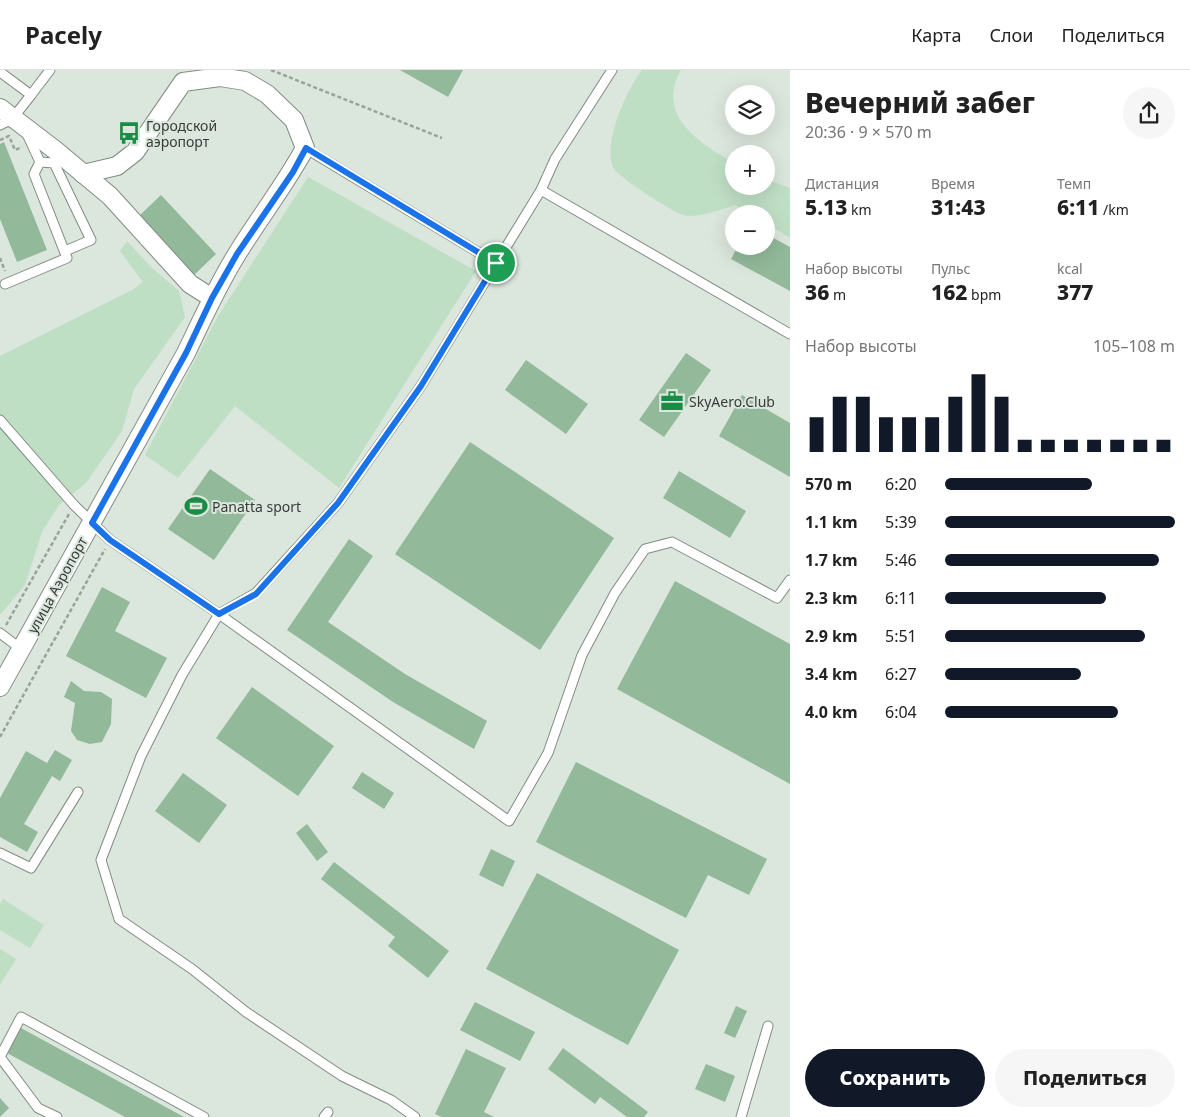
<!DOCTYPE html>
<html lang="ru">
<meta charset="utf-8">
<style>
:root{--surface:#fff;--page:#f6f6f6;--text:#222;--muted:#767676;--line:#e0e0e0;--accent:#111827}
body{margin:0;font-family:"Noto Sans",sans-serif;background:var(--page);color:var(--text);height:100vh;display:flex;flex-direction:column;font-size:19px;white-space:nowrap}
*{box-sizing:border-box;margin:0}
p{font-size:16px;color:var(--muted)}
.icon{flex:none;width:28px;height:28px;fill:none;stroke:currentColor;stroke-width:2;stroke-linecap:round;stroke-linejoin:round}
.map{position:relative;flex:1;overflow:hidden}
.drawer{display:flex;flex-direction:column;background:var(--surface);width:400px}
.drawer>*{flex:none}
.buttons{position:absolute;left:725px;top:15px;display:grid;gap:10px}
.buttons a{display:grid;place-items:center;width:50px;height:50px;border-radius:50%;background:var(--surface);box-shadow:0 5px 20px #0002;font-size:25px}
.pin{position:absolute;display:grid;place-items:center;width:42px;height:42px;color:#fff;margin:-21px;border:2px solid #fff;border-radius:50%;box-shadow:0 1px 5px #0007}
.round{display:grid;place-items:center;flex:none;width:52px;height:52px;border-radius:26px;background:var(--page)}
.headline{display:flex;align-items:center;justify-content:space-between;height:85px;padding:0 15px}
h1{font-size:28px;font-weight:800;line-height:38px}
.figures{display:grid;grid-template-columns:repeat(3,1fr);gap:8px;height:85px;padding:5px 15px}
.figures div{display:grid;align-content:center}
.figures b{font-size:21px;font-weight:800}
.figures small{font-size:14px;font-weight:400}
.figures p{font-size:14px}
.chart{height:140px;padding:10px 15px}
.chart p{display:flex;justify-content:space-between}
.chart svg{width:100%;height:90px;margin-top:5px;stroke:var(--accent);stroke-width:6}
.action{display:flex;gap:10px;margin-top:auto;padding:10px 15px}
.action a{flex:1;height:58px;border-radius:30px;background:var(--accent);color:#fff;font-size:20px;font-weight:800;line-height:58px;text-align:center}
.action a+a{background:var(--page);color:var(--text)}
ul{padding:0 15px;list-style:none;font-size:16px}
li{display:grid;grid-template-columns:80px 60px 1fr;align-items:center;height:38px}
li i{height:12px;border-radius:6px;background:var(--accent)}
header{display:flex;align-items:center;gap:30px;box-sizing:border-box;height:70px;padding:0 25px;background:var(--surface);border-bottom:1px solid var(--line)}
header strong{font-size:24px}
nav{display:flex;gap:28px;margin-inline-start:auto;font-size:18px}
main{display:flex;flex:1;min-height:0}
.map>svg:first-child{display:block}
</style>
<header>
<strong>Pacely</strong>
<nav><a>Карта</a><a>Слои</a><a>Поделиться</a></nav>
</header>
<main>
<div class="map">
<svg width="790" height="1047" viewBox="0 0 790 1047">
<rect width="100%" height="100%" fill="#dbe6dd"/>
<g fill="#bfdfc5">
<path d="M642,0H681C655,45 699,73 734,93V116H766V109L790,118V168L766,153V144H751L735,135C720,140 704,146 687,146C678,146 620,108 614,99C601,76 627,19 642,0Z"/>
<path d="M308,107L476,201L339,418L235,336L178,408L145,385L218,246Z"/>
<path d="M127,171L152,198L179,221L185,247L134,319L122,361L86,413L59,435L42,462L25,515L0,545V286L132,220L143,212L120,181Z"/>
<path d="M3,829L44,855L30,878L0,860V834Z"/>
<path d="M0,879L16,889L0,915Z"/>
</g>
<g fill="#92b99a">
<path d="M400,0H463L448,27Z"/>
<path d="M4,72L47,180L17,192L0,149V74Z"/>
<path d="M161,125L216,184L194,205L139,146Z"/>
<path d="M766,164L790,177V221L731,189L738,176H766Z"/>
<path d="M686,283L711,300L664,367L639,350Z"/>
<path d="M526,290L588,334L566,364L505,320Z"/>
<path d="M742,325L790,353V407L719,366Z"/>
<path d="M470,372L614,468L540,580L395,484Z"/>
<path d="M210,399L255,430L214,490L168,459Z"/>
<path d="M679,401L746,441L730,468L663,428Z"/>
<path d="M349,469L373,486L328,552L405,604L487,651L474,679L393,632L287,560Z"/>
<path d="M675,511L790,574V714L617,619Z"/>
<path d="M102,517L130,532L115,561L167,588L146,628L66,586Z"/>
<path d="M71,611L84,621L101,622L112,629L111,654L102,672L90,674L77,670L71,661L75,633L64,627Z"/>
<path d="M252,617L334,676L298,726L216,668Z"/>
<path d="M55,680L72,690L60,711L52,706L24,754L38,762L27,782L0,767V728L26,681L47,693Z"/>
<path d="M576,692L767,789L749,825L708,805L686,848L536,772Z"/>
<path d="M362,702L394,723L384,739L352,718Z"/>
<path d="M183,703L227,735L199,773L155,741Z"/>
<path d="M307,754L328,782L317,791L296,763Z"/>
<path d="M491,779L515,791L503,817L479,805Z"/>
<path d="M334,792L449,881L428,908L388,876L395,867L321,809Z"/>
<path d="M537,803L679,880L628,975L486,899Z"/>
<path d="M475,932L535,962L520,991L460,960Z"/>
<path d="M736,936L747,941L735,968L724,963Z"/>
<path d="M21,958L184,1047H125L7,983Z"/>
<path d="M563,978L648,1042L644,1047H627L600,1027L595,1034L548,999Z"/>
<path d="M466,979L506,998L484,1042L494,1047H442L435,1044Z"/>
<path d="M706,994L735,1006L725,1032L695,1019Z"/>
<path d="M0,1028L9,1038L0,1047Z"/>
</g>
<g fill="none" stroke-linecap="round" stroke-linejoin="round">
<defs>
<g id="lane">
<path d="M0,2L31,25L13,48"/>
<path d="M31,25L50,0"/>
<path d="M0,55L8,51L16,54"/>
<path d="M305,78L496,193"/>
<path d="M40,92L54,93L91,170L65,181"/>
<path d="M541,120L555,89L612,0"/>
<path d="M5,214L67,188L34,104L40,92L27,64"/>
<path d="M0,350L74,435L110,470L219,544L509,751L548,683L582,585L615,523L645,479L672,472L777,528L790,510"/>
<path d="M0,563L21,579"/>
<path d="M0,783L31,798L78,722"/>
<path d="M0,987L21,947L204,1047"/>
<path d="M0,987L38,1038L57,1047"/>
<path d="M324,1047L328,1042"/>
<path d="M415,1047L391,1030L342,1006L246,942L192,899L119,849L101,790L141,686L182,605L219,544L256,523L338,433L421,316L541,120L790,264"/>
<path d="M741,1047L768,956"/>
</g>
<g id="street">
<path d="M0,38L55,80L110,126L190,214L212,228"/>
<path d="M0,617L186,283C202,250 217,216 237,184C259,148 285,115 305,78L294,50L267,24L245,11L220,7L183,12L135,82L117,96L83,104"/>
</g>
</defs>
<use href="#lane" stroke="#828c83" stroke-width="11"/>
<use href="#street" stroke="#828c83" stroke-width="20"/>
<g stroke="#9aa29b" stroke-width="2.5" stroke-dasharray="4 2.5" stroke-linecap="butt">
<path d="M271,0L442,68"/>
<path d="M0,70L9,66L15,80L22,77"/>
<path d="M0,188L5,201"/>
<path d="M6,555L69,444"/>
<path d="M0,667L105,479"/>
</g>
<use href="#lane" stroke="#fff" stroke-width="9"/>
<use href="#street" stroke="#fff" stroke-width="18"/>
</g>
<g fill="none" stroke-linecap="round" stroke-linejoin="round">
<defs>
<path id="route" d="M306,78L496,193L421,316L338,433L256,524L219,544L110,470L92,453L186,283L212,228L237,184L293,102Z"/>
</defs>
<use href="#route" stroke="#fff" stroke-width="10"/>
<use href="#route" stroke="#1a73e8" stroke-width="6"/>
</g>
<defs>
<symbol id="bus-bare" viewBox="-9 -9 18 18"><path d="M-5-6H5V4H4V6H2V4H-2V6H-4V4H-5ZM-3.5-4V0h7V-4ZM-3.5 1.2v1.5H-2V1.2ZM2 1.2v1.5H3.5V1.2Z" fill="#1b8c45" stroke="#dbe6dd" stroke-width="2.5" paint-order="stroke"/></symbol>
<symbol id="office-bare" viewBox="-9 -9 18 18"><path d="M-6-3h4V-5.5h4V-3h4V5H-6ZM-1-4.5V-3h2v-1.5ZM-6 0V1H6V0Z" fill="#1b8c45" stroke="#dbe6dd" stroke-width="2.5" paint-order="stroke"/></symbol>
<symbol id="stadium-bare" viewBox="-9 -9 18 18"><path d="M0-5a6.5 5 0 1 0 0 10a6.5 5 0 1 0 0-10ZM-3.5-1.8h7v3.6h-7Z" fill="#1b8c45" stroke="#dbe6dd" stroke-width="2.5" paint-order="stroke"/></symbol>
</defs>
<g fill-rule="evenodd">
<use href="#bus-bare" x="113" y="47" width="32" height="32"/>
<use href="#office-bare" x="656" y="315" width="32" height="32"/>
<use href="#stadium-bare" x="180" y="420" width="32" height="32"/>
</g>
<g text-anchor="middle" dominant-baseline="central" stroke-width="4" stroke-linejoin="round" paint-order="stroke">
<g font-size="14" fill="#383c38" stroke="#dbe6dd" text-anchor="start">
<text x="146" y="55">Городской<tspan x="146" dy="16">аэропорт</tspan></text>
<text x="689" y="331">SkyAero.Club</text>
<text x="212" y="436">Panatta sport</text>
</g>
<g font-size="14" fill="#383c38" stroke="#dbe6dd">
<text transform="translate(57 515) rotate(-61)">улица Аэропорт</text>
</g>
</g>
</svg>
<div class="buttons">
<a><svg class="icon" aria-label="layers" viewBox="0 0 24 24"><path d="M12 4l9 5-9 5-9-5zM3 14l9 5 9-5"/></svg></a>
<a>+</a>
<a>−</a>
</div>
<div class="pin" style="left:496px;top:193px;background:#1e9e55"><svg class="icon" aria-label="arrive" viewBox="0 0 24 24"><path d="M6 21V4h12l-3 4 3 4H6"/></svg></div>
</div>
<section class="drawer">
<div class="headline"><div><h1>Вечерний забег</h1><p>20:36 · 9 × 570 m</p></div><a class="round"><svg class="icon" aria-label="share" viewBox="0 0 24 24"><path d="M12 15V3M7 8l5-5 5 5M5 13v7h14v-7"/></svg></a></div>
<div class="figures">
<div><p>Дистанция</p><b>5.13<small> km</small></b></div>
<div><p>Время</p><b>31:43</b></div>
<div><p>Темп</p><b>6:11<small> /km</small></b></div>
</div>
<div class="figures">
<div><p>Набор высоты</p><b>36<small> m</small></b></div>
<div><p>Пульс</p><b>162<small> bpm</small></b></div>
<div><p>kcal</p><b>377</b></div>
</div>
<div class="chart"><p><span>Набор высоты</span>105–108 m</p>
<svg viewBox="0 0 160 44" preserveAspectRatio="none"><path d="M5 44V27M15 44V17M25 44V17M35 44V27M45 44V27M55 44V27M65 44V17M75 44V6M85 44V17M95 44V38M105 44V38M115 44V38M125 44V38M135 44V38M145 44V38M155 44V38"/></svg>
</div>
<ul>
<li><b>570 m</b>6:20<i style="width:64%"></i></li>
<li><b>1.1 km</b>5:39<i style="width:100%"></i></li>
<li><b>1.7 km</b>5:46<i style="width:93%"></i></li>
<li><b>2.3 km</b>6:11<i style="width:70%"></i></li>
<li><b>2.9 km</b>5:51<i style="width:87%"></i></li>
<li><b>3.4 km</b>6:27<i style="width:59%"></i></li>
<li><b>4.0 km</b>6:04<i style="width:75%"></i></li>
</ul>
<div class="action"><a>Сохранить</a><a>Поделиться</a></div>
</section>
</main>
